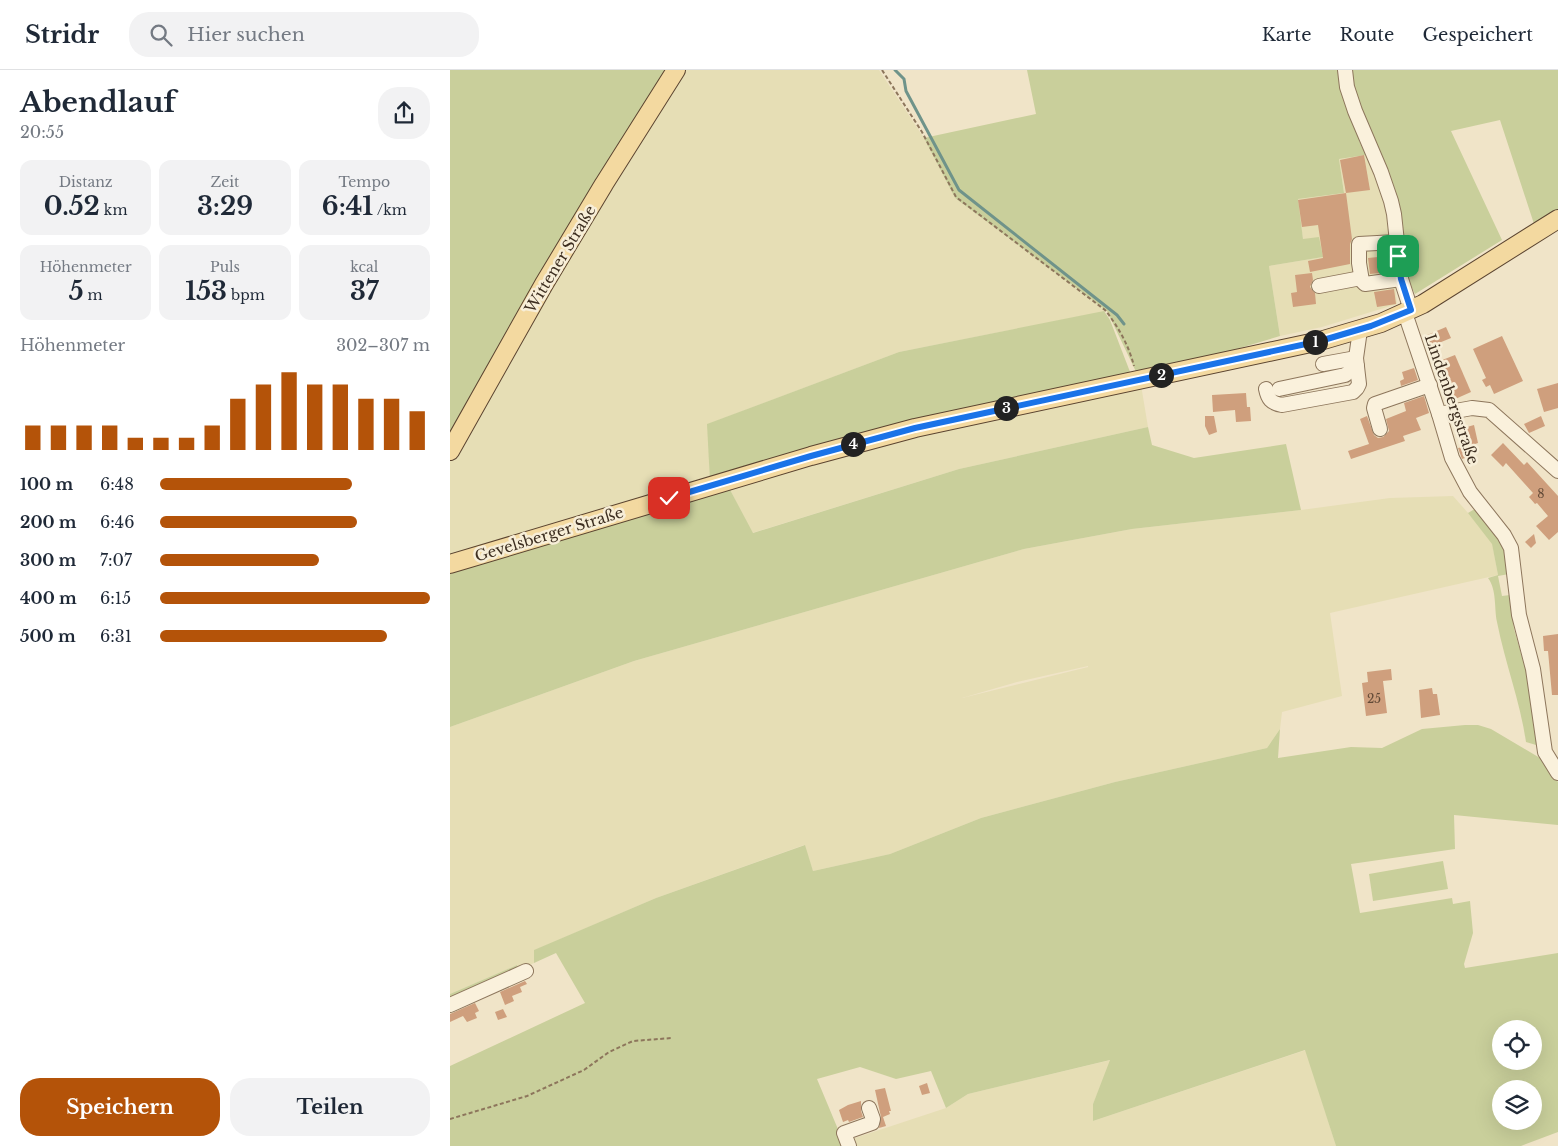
<!DOCTYPE html>
<html lang="de">
<meta charset="utf-8">
<style>
:root{--surface:#fff;--page:#f2f2f3;--text:#1f2937;--muted:#747a83;--line:#e0e1e3;--accent:#b45309}
body{margin:0;font-family:"Libre Baskerville",serif;background:var(--page);color:var(--text);height:100vh;display:flex;flex-direction:column;font-size:19px;white-space:nowrap}
*{box-sizing:border-box;margin:0}
p{font-size:16px;color:var(--muted)}
.icon{flex:none;width:28px;height:28px;fill:none;stroke:currentColor;stroke-width:2;stroke-linecap:round;stroke-linejoin:round}
.map{position:relative;flex:1;overflow:hidden}
.panel{display:flex;flex-direction:column;background:var(--surface);width:450px}
.panel>*{flex:none}
.buttons{position:absolute;left:1042px;top:950px;display:grid;gap:10px}
.buttons a{display:grid;place-items:center;width:50px;height:50px;border-radius:50%;background:var(--surface);box-shadow:0 5px 20px #0002;font-size:25px}
.pin{position:absolute;display:grid;place-items:center;width:42px;height:42px;color:#fff;margin:-21px;border-radius:10px;box-shadow:0 2px 8px #0006}
.km{position:absolute;width:25px;height:25px;margin:-12px;border-radius:50%;background:#222;color:#fff;font-size:14px;line-height:25px;text-align:center}
.round{display:grid;place-items:center;flex:none;width:52px;height:52px;border-radius:20px;background:var(--page)}
.head{display:flex;align-items:center;justify-content:space-between;height:85px;padding:0 20px}
h1{font-size:28px;font-weight:700;line-height:38px}
.metrics{display:grid;grid-template-columns:repeat(3,1fr);gap:8px;height:85px;padding:5px 20px}
.metrics div{display:grid;align-content:center;border-radius:12px;background:var(--page);text-align:center}
.metrics b{font-size:25px;font-weight:700}
.metrics small{font-size:14px;font-weight:400}
.metrics p{font-size:14px}
.chart{height:140px;padding:10px 20px}
.chart p{display:flex;justify-content:space-between}
.chart svg{width:100%;height:90px;margin-top:5px;stroke:var(--accent);stroke-width:6}
.button{display:flex;gap:10px;margin-top:auto;padding:10px 20px}
.button a{flex:1;height:58px;border-radius:20px;background:var(--accent);color:#fff;font-size:20px;font-weight:700;line-height:58px;text-align:center}
.button a+a{background:var(--page);color:var(--text)}
ul{padding:0 20px;list-style:none;font-size:16px}
li{display:grid;grid-template-columns:80px 60px 1fr;align-items:center;height:38px}
li i{height:12px;border-radius:6px;background:var(--accent)}
header{display:flex;align-items:center;gap:30px;box-sizing:border-box;height:70px;padding:0 25px;background:var(--surface);border-bottom:1px solid var(--line)}
header strong{font-size:24px}
nav{display:flex;gap:28px;margin-inline-start:auto;font-size:18px}
.search{width:350px;height:45px;background:var(--page);display:flex;align-items:center;gap:12px;box-sizing:border-box;padding:0 18px;border-radius:20px;color:var(--muted);font-size:19px}
main{display:flex;flex:1;min-height:0}
.map>svg:first-child{display:block}
</style>
<header>
<strong>Stridr</strong>
<div class="search"><svg class="icon" aria-label="search" viewBox="0 0 24 24"><circle cx="10" cy="10" r="6"/><path d="M15 15l6 6"/></svg>Hier suchen</div>
<nav><a>Karte</a><a>Route</a><a>Gespeichert</a></nav>
</header>
<main>
<section class="panel">
<div class="head"><div><h1>Abendlauf</h1><p>20:55</p></div><a class="round"><svg class="icon" aria-label="share" viewBox="0 0 24 24"><path d="M12 15V3M7 8l5-5 5 5M5 13v7h14v-7"/></svg></a></div>
<div class="metrics">
<div><p>Distanz</p><b>0.52<small> km</small></b></div>
<div><p>Zeit</p><b>3:29</b></div>
<div><p>Tempo</p><b>6:41<small> /km</small></b></div>
</div>
<div class="metrics">
<div><p>Höhenmeter</p><b>5<small> m</small></b></div>
<div><p>Puls</p><b>153<small> bpm</small></b></div>
<div><p>kcal</p><b>37</b></div>
</div>
<div class="chart"><p><span>Höhenmeter</span>302–307 m</p>
<svg viewBox="0 0 160 44" preserveAspectRatio="none"><path d="M5 44V32M15 44V32M25 44V32M35 44V32M45 44V38M55 44V38M65 44V38M75 44V32M85 44V19M95 44V12M105 44V6M115 44V12M125 44V12M135 44V19M145 44V19M155 44V25"/></svg>
</div>
<ul>
<li><b>100 m</b>6:48<i style="width:71%"></i></li>
<li><b>200 m</b>6:46<i style="width:73%"></i></li>
<li><b>300 m</b>7:07<i style="width:59%"></i></li>
<li><b>400 m</b>6:15<i style="width:100%"></i></li>
<li><b>500 m</b>6:31<i style="width:84%"></i></li>
</ul>
<div class="button"><a>Speichern</a><a>Teilen</a></div>
</section>
<div class="map">
<svg width="1108" height="1076" viewBox="0 0 1108 1076">
<rect width="100%" height="100%" fill="#f0e4c8"/>
<g fill="#e6deb5" fill-rule="evenodd">
<path d="M232,0H429L474,68L505,128L657,241L449,282L258,354L260,412L0,490V391L62,280Z"/>
<path d="M916,85L934,130L939,153L947,234L872,257L830,266L819,196L873,187L853,169L847,129L894,123L889,89Z"/>
<path d="M691,315L698,357L509,399L302,463L278,416L392,381Z"/>
<path d="M1003,426L1027,453L1042,473L1048,505L880,543L892,626L832,642L830,659L817,678L665,712L531,748L440,784L363,801L354,775L206,828L85,880L84,893L69,900L67,895L0,924V657L184,591L574,479L682,459L851,440L940,428ZM638,596V597L512,628L567,612Z"/>
<path d="M856,980L886,1076H402L399,1070L496,1038L518,1024L661,990L643,1034V1051Z"/>
</g>
<g fill="#c9cf9b" fill-rule="evenodd">
<path d="M0,0H222L0,373Z"/>
<path d="M577,0H1108V149L1086,160L1050,50L1001,61L1052,170L965,224C952,200 954,166 950,139C946,113 932,90 920,67L909,71L916,85L889,89L894,123L848,129L853,169L869,167L873,187L819,196L830,266L689,308L657,241L505,128L474,68L586,44Z"/>
<path d="M654,241L660,250L682,307L260,412L257,354L449,282Z"/>
<path d="M698,357L702,375L744,388L836,374L851,440L682,459L574,479L184,591L0,657V504L86,473L278,416L303,463L509,399Z"/>
<path d="M1028,437L1055,476L1059,504L1048,506L1052,526L1060,525L1064,559L1076,601L1086,651V675L1076,672C1070,631 1055,593 1047,552C1044,538 1047,520 1038,508L1048,505L1042,474L1018,443Z"/>
<path d="M1015,655H1028L1041,659L1090,688L1108,712V755L1004,745L1005,779L901,794L910,843L1002,828L1003,834L1020,831L1023,863L1014,894L1015,898L1108,883V1062L1071,1076H886L855,980L643,1051V1034L660,990L518,1024L496,1038L481,1001L446,1009L410,997L367,1009L395,1076H0V996L135,933L106,883L84,893V880L206,828L355,775L363,801L440,784L531,748L665,712L817,678L830,659L828,688L901,677L932,678L972,659ZM1051,959H1084V991H1051ZM1051,1019H1084V1051H1051Z"/>
<path d="M993,791L998,819L923,831L919,804Z"/>
<path d="M67,895L69,900L0,931V924Z"/>
</g>
<g fill="none" stroke-linecap="round" stroke-linejoin="round">
<path stroke="#6f938a" stroke-width="3" d="M445,0L454,9L456,21L509,120L667,245L674,254"/>
</g>
<g fill="#cf9f7d">
<path d="M914,85L920,120L896,123L890,90Z"/>
<path d="M896,123L902,169L900,174V194L860,202L858,191L873,188L868,155L852,157L848,130Z"/>
<path d="M938,186L941,202L920,204L918,188Z"/>
<path d="M862,203L863,210L860,217L865,223L866,234L843,237L841,223L847,222L845,205Z"/>
<path d="M944,219L946,234L927,237L924,222Z"/>
<path d="M996,257L1001,268L979,277L975,266Z"/>
<path d="M1052,266L1073,311L1044,324L1040,315L1036,317L1032,310L1036,308L1023,279Z"/>
<path d="M1005,285L1021,322L1003,330L987,292Z"/>
<path d="M964,298L968,310L951,316L950,311L954,309L952,302Z"/>
<path d="M1108,313V338L1094,342L1087,319Z"/>
<path d="M796,323L797,337H800L801,351L786,352L785,340L763,342L762,325Z"/>
<path d="M974,326L979,343L966,348L971,360L953,366L955,371L901,389L898,381L919,374L910,349L917,346L924,365L928,368L933,367L939,361L936,349L956,341L954,333Z"/>
<path d="M755,346H764L767,362L759,365L755,356Z"/>
<path d="M1091,346L1095,356L1079,363L1074,354Z"/>
<path d="M1024,355L1028,373L1016,377L1018,387L1012,389L1008,378L1014,377L1010,359Z"/>
<path d="M1053,373L1074,395L1077,392L1108,426V462L1099,470L1086,456L1098,446L1087,433L1085,434L1079,427L1083,423L1056,393L1053,397L1041,385Z"/>
<path d="M1084,464L1086,473L1081,478L1075,472Z"/>
<path d="M1108,564V625H1102L1098,581H1094L1093,566Z"/>
<path d="M941,599L942,610L933,611L937,643L916,646L912,613L918,612L917,602Z"/>
<path d="M982,618L983,624H987L990,645L971,648L969,620Z"/>
<path d="M75,911L77,914L70,917L72,922L62,926L64,931L55,935L50,922Z"/>
<path d="M25,933L29,941L25,943L27,948L17,952L13,946L0,952V944Z"/>
<path d="M53,939L57,947L48,950L45,942Z"/>
<path d="M477,1013L480,1023L472,1025L469,1016Z"/>
<path d="M435,1018L441,1041H439L440,1044L433,1047L436,1056L429,1058L431,1047L425,1020Z"/>
<path d="M411,1031V1041L413,1047L399,1052L398,1050L393,1052L389,1040L398,1035Z"/>
</g>
<g fill="none" stroke-linecap="round" stroke-linejoin="round">
<defs>
<g id="minor">
<path d="M895,0L897,17L905,41L931,102L941,131L944,144L951,209L961,240"/>
<path d="M946,172L909,174V193L912,211L915,214L951,209"/>
<path d="M869,216L911,208"/>
<path d="M955,243L989,344L1002,388L1020,422L1054,465L1061,478L1069,545L1083,599L1095,682L1108,703"/>
<path d="M873,294L906,288"/>
<path d="M816,319C818,329 821,333 832,335L903,322L907,318L909,314L906,288L910,260"/>
<path d="M829,319L895,305L907,296"/>
<path d="M989,344L1022,338L1039,340L1108,401"/>
<path d="M930,359L924,338L925,334L980,315"/>
<path d="M0,935L76,901"/>
<path d="M399,1076L394,1063L422,1053L423,1049L419,1038"/>
</g>
<g id="major">
<path d="M0,381L94,214L154,114L226,0"/>
<path d="M0,494L361,386L465,358L870,271L931,253L973,234L1108,149"/>
</g>
</defs>
<use href="#minor" stroke="#8d765c" stroke-width="16"/>
<use href="#major" stroke="#5b4430" stroke-width="20"/>
<g stroke="#8d765c" stroke-width="2" stroke-dasharray="4 2.5" stroke-linecap="butt">
<path d="M432,0L472,62L506,127L655,240C668,256 679,276 684,296"/>
<path d="M0,1049L77,1026L134,1000L159,982L183,971L222,968"/>
</g>
<use href="#minor" stroke="#faf1dc" stroke-width="14"/>
<use href="#major" stroke="#f3d9a0" stroke-width="18"/>
</g>
<g fill="none" stroke-linecap="round" stroke-linejoin="round">
<defs>
<path id="route" d="M219,428L361,386L465,358L870,271L921,256L961,240L951,209L948,186"/>
</defs>
<use href="#route" stroke="#fff" stroke-width="10"/>
<use href="#route" stroke="#1a73e8" stroke-width="6"/>
</g>
<g text-anchor="middle" dominant-baseline="central" stroke-width="5" stroke-linejoin="round" paint-order="stroke">
<g font-size="12" fill="#624a37">
<text x="1091" y="423">8</text>
<text x="924" y="628">25</text>
</g>
<g font-size="15" fill="#3d2e20" stroke="#f7eed8">
<text transform="translate(110 189) rotate(-59)">Wittener Straße</text>
<text transform="translate(1002 329) rotate(71)">Lindenbergstraße</text>
<text transform="translate(99 464) rotate(-17)">Gevelsberger Straße</text>
</g>
</g>
</svg>
<div class="buttons">
<a><svg class="icon" aria-label="locate" viewBox="0 0 24 24"><circle cx="12" cy="12" r="6"/><path d="M12 2v4M12 18v4M2 12h4M18 12h4"/></svg></a>
<a><svg class="icon" aria-label="layers" viewBox="0 0 24 24"><path d="M12 4l9 5-9 5-9-5zM3 14l9 5 9-5"/></svg></a>
</div>
<div class="pin" style="left:948px;top:186px;background:#1e9e55"><svg class="icon" aria-label="arrive" viewBox="0 0 24 24"><path d="M6 21V4h12l-3 4 3 4H6"/></svg></div>
<div class="pin" style="left:219px;top:428px;background:#d93025"><svg class="icon" aria-label="check" viewBox="0 0 24 24"><path d="M5 12l5 5 9-10"/></svg></div>
<b class="km" style="left:865px;top:272px">1</b>
<b class="km" style="left:711px;top:305px">2</b>
<b class="km" style="left:556px;top:338px">3</b>
<b class="km" style="left:403px;top:374px">4</b>
</div>
</main>
